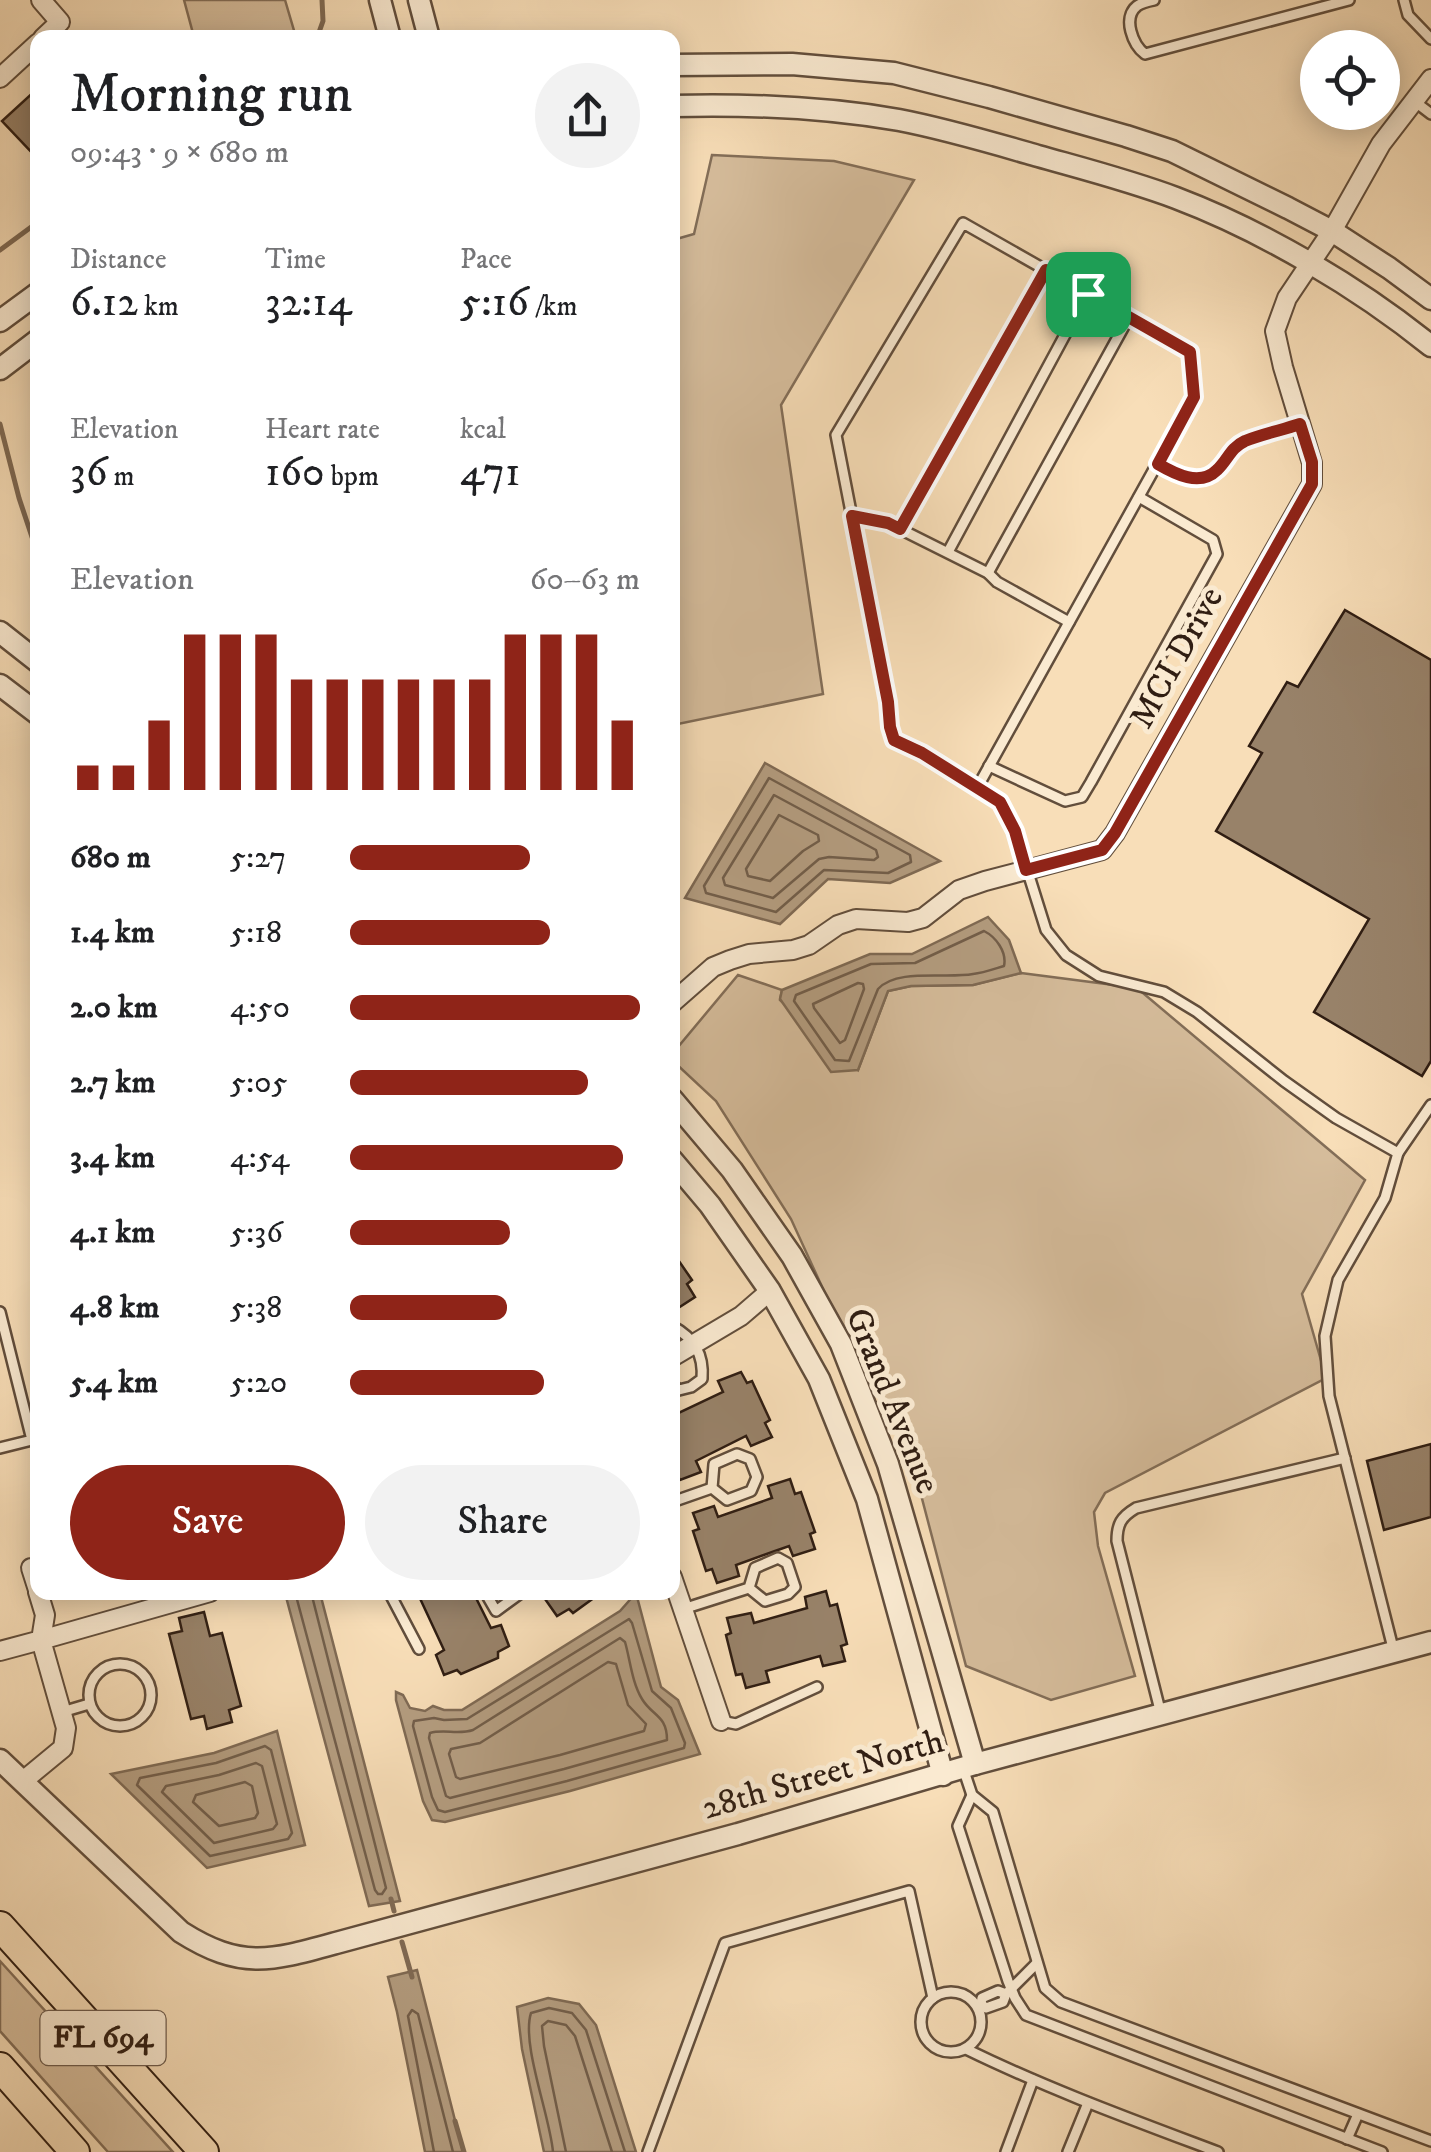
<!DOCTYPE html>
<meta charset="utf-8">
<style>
:root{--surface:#fff;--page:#f2f2f2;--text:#202124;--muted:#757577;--accent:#8f2418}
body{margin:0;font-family:"IM FELL DW Pica",serif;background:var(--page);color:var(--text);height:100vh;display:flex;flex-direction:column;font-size:38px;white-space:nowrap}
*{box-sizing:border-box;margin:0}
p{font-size:32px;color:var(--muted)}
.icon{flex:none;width:55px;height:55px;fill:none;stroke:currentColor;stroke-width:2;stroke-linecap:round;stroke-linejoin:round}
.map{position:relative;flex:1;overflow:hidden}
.drawer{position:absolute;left:30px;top:30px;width:650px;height:1570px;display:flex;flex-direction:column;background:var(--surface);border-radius:20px;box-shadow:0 5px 25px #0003}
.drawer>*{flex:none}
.fabs{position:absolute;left:1300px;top:30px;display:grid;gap:20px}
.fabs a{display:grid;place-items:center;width:100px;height:100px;border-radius:50%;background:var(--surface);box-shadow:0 5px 25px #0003;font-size:50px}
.pin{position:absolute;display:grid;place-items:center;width:85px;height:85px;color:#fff;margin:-42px;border-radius:20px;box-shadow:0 5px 15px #0006}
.round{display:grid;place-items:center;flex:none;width:105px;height:105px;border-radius:52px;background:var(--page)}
.headline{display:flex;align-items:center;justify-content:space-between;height:170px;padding:0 40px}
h1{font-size:55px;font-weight:600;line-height:75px}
.metrics{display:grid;grid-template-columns:repeat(3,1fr);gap:15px;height:170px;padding:10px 40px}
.metrics div{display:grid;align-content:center}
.metrics b{font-size:42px;font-weight:600}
.metrics small{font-size:28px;font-weight:400}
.metrics p{font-size:28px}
.chart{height:280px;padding:20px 40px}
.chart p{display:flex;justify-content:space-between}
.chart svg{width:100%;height:180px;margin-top:10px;stroke:var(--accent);stroke-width:6}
.primary-button{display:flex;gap:20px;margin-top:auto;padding:20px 40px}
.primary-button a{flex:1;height:115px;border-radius:60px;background:var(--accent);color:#fff;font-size:40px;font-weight:600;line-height:115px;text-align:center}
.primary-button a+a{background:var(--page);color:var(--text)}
ul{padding:0 40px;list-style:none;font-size:32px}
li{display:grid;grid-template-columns:160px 120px 1fr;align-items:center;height:75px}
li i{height:25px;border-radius:12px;background:var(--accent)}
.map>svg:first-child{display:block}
</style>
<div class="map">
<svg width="1431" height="2152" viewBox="0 0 1431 2152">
<rect width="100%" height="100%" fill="#f8deb8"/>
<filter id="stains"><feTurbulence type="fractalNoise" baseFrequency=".002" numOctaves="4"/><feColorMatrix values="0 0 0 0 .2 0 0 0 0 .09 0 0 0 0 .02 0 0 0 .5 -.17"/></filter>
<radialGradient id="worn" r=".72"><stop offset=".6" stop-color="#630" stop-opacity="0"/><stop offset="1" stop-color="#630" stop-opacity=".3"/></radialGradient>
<g fill="#d6bd9c" stroke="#836e58" stroke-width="2.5">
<path d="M184,0H285L295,34L291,38L194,37Z"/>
<path d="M712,155L834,161L914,180L781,405L823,694L673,725V240L694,234Z"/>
<path d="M1021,973L1137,988L1365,1180L1302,1294L1326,1378L1105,1493L1094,1512L1098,1546L1135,1676L1051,1700L966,1666L910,1453L829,1302L791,1219L716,1101L673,1061V1053L738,975L782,990L780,1000L858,1070L888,991L911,986L973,985Z"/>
<path d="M0,1961L173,2152H108L0,2031Z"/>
</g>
<g fill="#b49d80" stroke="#7f6a54" stroke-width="2.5">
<path d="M765,763L940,861L890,883L828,879L780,924L685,898Z"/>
<path d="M988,917L1009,940L1021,973L973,985L911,986L888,991L858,1070L831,1072L780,999L782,990L870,954H912Z"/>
<path d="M285,1593H320L400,1901L369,1906Z"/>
<path d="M636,1593L661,1687L678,1700L700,1754L570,1791L445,1822L432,1820L423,1801L396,1700V1692L403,1695L410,1708L425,1711L433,1706L444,1710H462L620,1611Z"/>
<path d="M277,1731L305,1845L207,1868L111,1774L214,1753Z"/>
<path d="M417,1970L463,2152H425L397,2012L388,1977Z"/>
<path d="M548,1998L579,2004L596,2025L636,2152H544L522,2049L517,2007Z"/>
</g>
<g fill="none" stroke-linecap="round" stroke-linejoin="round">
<g stroke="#725e4a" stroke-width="2.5">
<path d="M769,778L910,855L911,862L888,873L824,870L776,912L706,893L704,886Z"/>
<path d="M774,795L876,850L878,857L874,860L829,857L819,859L773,898L725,885L723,878Z"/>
<path d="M779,815L818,835L819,841L803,851L770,881L748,876L746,869Z"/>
<path d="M984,931C996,937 1007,952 1004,966C994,969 983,973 973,974C946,979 897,968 878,989L849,1061L835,1060L794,1001L796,995L871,964L915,963Z"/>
<path d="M858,983L863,984L864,989L845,1040L840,1043L814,1008L813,1004Z"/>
<path d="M295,1592L375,1890L378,1894H382L386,1888L311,1592"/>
<path d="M629,1619L632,1623L652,1691L671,1708L685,1743L684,1748L567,1781L445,1812L438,1810L432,1797L413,1726L414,1721L434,1718L444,1720L467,1719Z"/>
<path d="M620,1638L625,1642C630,1659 632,1683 642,1699C652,1716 667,1715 667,1740L564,1769L450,1798L446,1796L429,1738L430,1733C444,1729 459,1735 473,1730Z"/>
<path d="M608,1662L616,1664L628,1705L646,1724L644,1731L560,1755L460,1779L456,1777L449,1754L451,1749L480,1743Z"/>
<path d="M265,1746L271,1750L292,1833L288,1839L210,1856L137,1785L140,1778L216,1763Z"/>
<path d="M256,1763L262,1766L277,1824L273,1829L214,1843L162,1792L166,1786L219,1775Z"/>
<path d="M245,1782L252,1786L258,1813L255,1818L219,1826L193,1802L196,1795Z"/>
<path d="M434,2152L408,2016L412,2010L418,2014L453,2152"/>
<path d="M553,2152C550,2116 521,2044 531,2013L549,2008L572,2013L586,2030L625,2152"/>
<path d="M566,2152L544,2046L542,2026L548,2021L566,2025L575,2036L612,2152"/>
</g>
<g stroke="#7f6a54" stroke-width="5">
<path d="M317,38L323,21L322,0"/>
<path d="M0,250L38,222"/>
<path d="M0,424L19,498L38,555"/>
<path d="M391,1899L394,1911"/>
<path d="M402,1942L412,1977"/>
<path d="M455,2121L464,2152"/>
</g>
</g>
<g fill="#988269" stroke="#301e13" stroke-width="2.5">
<path d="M38,88V159L2,121Z"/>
<path d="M1345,610L1431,660V1061L1422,1076L1314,1012L1369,919L1216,831L1262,753L1249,746L1287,682L1298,687Z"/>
<path d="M672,1251L692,1280L687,1284L695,1297L672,1312Z"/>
<path d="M741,1372L747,1383L752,1381L770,1420L765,1423L772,1437L751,1446L746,1436L696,1461L701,1472L680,1480L672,1467V1416L723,1392L718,1381Z"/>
<path d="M1431,1444V1517L1384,1530L1367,1461Z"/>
<path d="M790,1479L795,1494L801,1492L815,1532L810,1534L815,1549L793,1556L789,1546L775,1551L736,1565L739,1576L717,1583L712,1569L706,1571L693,1531L699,1529L693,1513L714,1506L718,1517L772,1498L768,1486Z"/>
<path d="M826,1591L830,1606L837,1604L847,1644L841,1646L845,1661L823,1666L820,1656L766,1671L769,1682L746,1688L742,1674L736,1675L726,1635L731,1633L727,1618L751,1613L754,1623L807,1608L805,1597Z"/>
<path d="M417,1592H473L491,1628L501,1625L509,1646L498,1652V1658L461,1674L457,1670L444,1675L436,1655L444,1650Z"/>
<path d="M553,1592H602L573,1613L569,1609L557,1616L545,1599Z"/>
<path d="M204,1612L210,1636L222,1633L241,1706L229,1710L232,1722L207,1729L204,1716L191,1719L169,1634L182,1631L179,1618Z"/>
</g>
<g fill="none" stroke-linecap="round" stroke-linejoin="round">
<defs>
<g id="service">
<path d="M1154,0C1149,1 1141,3 1137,6C1122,18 1133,45 1145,54L1349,0"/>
<path d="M1404,0L1408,15L1431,39"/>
<path d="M1414,101L1431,114"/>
<path d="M1299,425C1282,430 1261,434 1245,442C1230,448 1228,461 1217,471C1200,487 1174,474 1157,464L1194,397L1190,352L963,223L836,435L888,702L890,727L895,739L922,753L1000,802L1015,831L1046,930L1066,955L1099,976L1164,992L1197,1012L1284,1081L1336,1118L1398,1153L1385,1198L1338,1280L1325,1336L1329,1396L1394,1652"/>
<path d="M852,516L888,523L988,573L997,582L1069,622"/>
<path d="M900,529L1046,270"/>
<path d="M948,552L1087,294"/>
<path d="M988,573L1129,317"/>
<path d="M989,766L1065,801L1082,797L1091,782L1217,554L1213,540L1139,497"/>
<path d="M977,788L1157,464"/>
<path d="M1398,1153L1431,1105"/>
<path d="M0,1312L32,1440L0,1448"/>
<path d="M672,1326C694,1338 704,1354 702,1379L691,1387L679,1390L672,1384"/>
<path d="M737,1454L750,1459L757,1477L751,1491L727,1500L712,1488L714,1464Z"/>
<path d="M672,1502L712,1488"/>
<path d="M389,1592L419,1649"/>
<path d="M485,1592L496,1611L522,1592"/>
<path d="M683,1609L749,1588L755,1568L778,1558L787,1563L795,1587L788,1594L765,1601L749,1588"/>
<circle cx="120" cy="1695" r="31"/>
<path d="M62,1712L89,1704"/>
<path d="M1161,1714L1117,1541C1117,1524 1121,1517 1136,1508L1345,1458"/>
<path d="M721,1721L736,1724L817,1687"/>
<path d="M963,1768L972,1795L993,1812L1045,1988L1061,2002L1431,2141"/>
<path d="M972,1795L958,1826L1008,1981L1015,1998L1026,2015L1382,2152"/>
<circle cx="951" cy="2022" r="30"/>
<path d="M981,2004L986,2008L1003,2002L1006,1994L1037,1963"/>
<path d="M977,2006L981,2004L982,1998L998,1991L1006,1994"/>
<path d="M966,2049C1048,2089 1133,2120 1218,2152"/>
<path d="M1347,2139L1358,2114"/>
<path d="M648,2152L725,1943L909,1891L933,1998"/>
<path d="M1006,2152L1033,2080"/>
<path d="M1068,2152L1088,2103"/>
</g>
<g id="minor">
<path d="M41,0L60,22L43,38"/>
<path d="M0,78L38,43"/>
<path d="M672,1003L713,967L730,960L749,954L793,950L809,945L838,925L856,919L908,922L923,918L959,890L985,881L1102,850L1115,833L1312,484V463L1283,367L1275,331L1287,298L1332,231L1381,144L1431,79"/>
<path d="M672,1357L741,1316L770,1291"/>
<path d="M31,1568L38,1590"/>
<path d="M672,1577L721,1721"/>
<path d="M0,1651L41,1640L45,1615L38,1592"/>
<path d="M23,1781L63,1748L66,1728L41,1640L210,1592"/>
</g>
<g id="tertiary">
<path d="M380,0L390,38"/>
<path d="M419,0L429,38"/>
<path d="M672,65L792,64L894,73L989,97L1126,136L1172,151L1288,208L1332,231L1389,268L1431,299"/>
<path d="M672,106C748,104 824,107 899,120C946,129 993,143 1038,156C1084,169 1131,181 1176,198C1263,231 1358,287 1431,346"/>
<path d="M0,321L38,293"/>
<path d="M0,369L38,340"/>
<path d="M0,632L38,662"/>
<path d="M0,685L38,714"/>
<path d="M672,1099L732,1170L792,1256L841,1344L888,1464L975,1764"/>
<path d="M672,1160L710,1205L770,1291L819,1379L867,1499L943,1775"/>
<path d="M0,1760L181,1932C241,1970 271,1961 336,1943L738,1834L975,1764L1431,1642"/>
</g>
<g id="trunk">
<path d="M0,1926L204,2152"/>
<path d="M0,2067L75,2152"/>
</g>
</defs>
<use href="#service" stroke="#624e3c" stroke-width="14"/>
<use href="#minor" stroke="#624e3c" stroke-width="22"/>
<use href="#tertiary" stroke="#624e3c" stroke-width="25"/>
<use href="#trunk" stroke="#301e13" stroke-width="32"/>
<use href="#service" stroke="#faead1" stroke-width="9"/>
<use href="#minor" stroke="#faead1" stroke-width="18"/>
<use href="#tertiary" stroke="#faead1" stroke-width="20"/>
<use href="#trunk" stroke="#f8deb8" stroke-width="28"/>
</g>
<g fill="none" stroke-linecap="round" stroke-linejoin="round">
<defs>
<path id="route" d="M1046,270L1190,352L1194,397L1158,464C1175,474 1200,487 1217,470C1228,460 1230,448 1245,441C1263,434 1282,430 1300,424L1312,462V484L1115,833L1102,850L1026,870L1015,831L1000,802L922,753L894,740L890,727L888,702L852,516L888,523L900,529Z"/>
</defs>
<use href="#route" stroke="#fff" stroke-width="20"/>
<use href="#route" stroke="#8f2418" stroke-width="12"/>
</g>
<g text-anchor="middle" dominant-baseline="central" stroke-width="10" stroke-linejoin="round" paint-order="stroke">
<rect fill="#faead1" stroke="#6d5b4c" stroke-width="2.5" x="40.5" y="2011" width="125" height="54" rx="8"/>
<g font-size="32" font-weight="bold" fill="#301e13">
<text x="103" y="2038">FL 694</text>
</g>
<g font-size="35" fill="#301e13" stroke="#faead1">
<text transform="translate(1177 658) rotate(-61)">MCI Drive</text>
<text transform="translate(892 1401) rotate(68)">Grand Avenue</text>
<text transform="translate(823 1775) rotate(-16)">28th Street North</text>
</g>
</g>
<rect width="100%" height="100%" filter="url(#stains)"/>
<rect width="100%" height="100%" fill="url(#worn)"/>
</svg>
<div class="fabs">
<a><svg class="icon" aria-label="locate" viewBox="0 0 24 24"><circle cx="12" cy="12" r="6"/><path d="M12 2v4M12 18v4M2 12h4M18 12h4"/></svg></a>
</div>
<div class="pin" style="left:1088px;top:294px;background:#1e9e55"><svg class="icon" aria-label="arrive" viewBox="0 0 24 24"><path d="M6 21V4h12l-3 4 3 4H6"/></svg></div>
<section class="drawer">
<div class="headline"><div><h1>Morning run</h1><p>09:43 · 9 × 680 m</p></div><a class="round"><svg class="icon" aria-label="share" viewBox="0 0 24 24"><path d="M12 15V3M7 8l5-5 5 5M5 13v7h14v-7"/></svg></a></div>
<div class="metrics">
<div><p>Distance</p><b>6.12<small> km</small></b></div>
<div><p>Time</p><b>32:14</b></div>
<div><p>Pace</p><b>5:16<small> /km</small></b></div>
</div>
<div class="metrics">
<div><p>Elevation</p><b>36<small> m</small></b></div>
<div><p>Heart rate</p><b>160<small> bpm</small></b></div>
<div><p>kcal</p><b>471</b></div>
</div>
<div class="chart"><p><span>Elevation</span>60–63 m</p>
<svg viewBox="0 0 160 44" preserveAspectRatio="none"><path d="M5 44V38M15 44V38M25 44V27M35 44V6M45 44V6M55 44V6M65 44V17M75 44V17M85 44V17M95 44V17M105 44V17M115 44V17M125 44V6M135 44V6M145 44V6M155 44V27"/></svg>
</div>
<ul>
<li><b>680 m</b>5:27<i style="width:62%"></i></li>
<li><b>1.4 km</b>5:18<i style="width:69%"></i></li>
<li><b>2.0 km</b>4:50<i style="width:100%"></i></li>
<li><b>2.7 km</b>5:05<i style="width:82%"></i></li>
<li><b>3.4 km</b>4:54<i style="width:94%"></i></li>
<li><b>4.1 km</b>5:36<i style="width:55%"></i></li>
<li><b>4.8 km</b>5:38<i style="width:54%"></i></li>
<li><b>5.4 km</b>5:20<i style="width:67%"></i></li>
</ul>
<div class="primary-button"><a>Save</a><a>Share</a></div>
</section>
</div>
